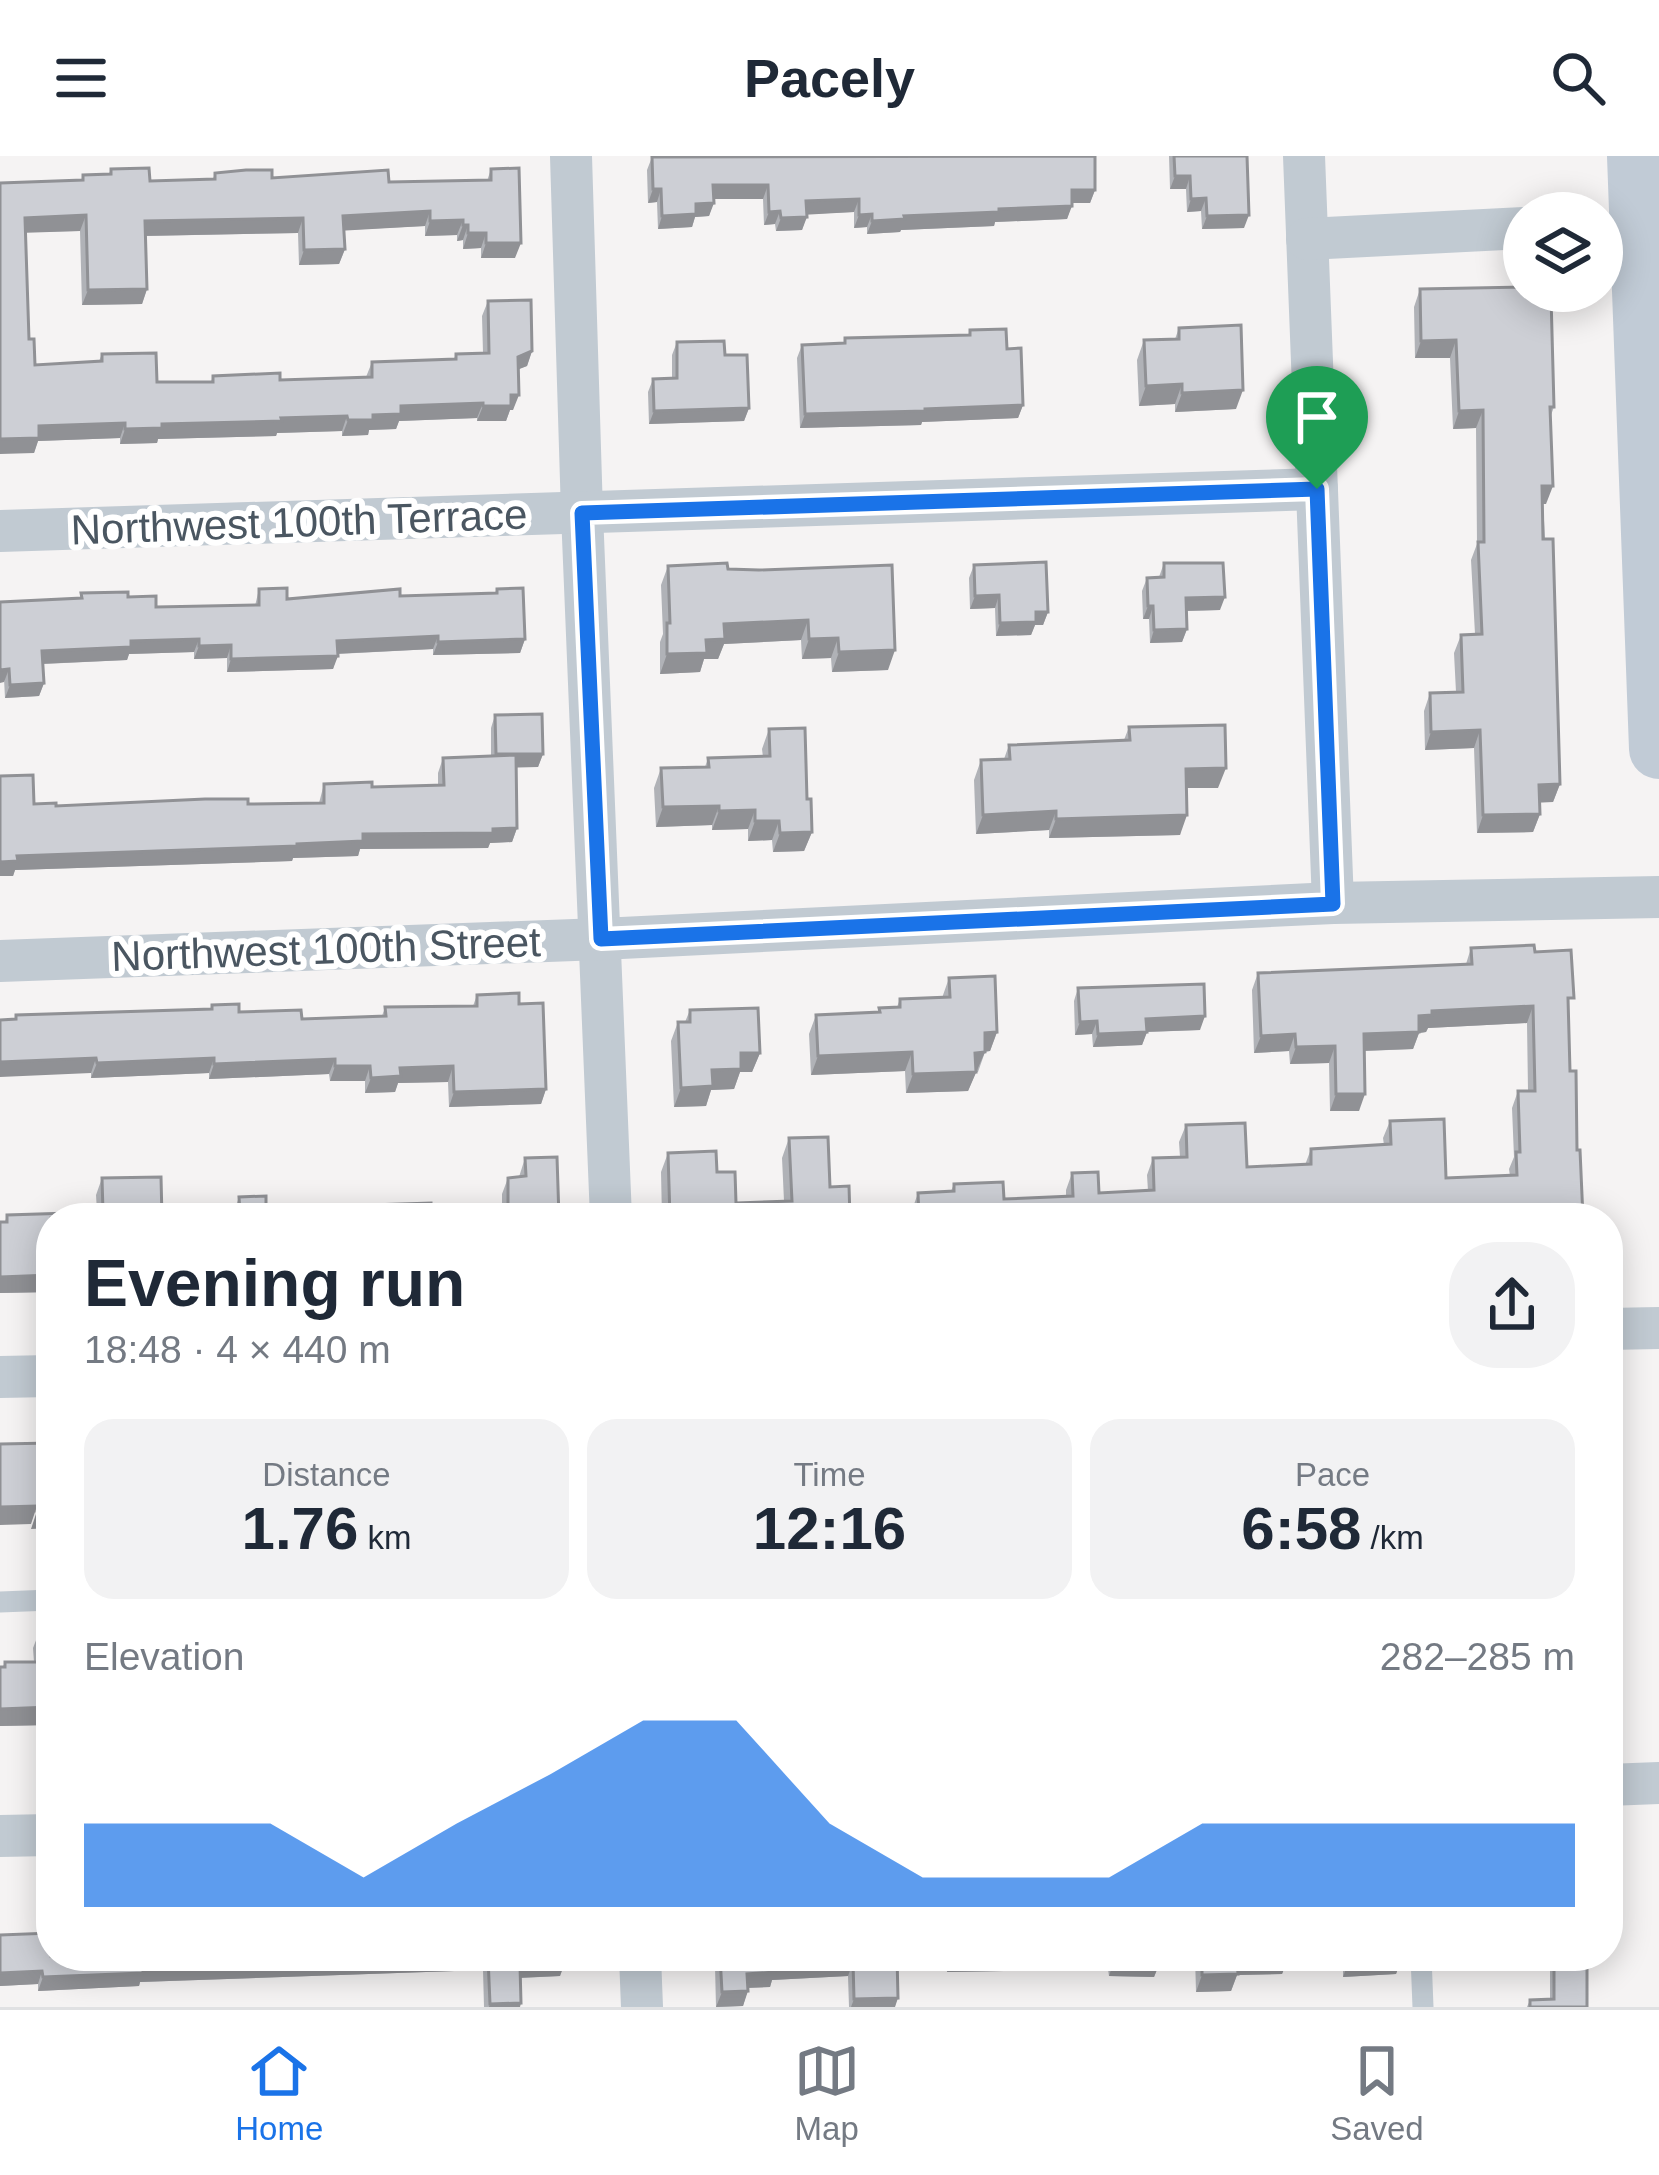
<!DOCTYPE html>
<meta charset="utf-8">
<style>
:root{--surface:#fff;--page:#f2f2f3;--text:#1f2937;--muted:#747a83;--line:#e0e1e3;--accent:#1a73e8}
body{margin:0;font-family:Arial,sans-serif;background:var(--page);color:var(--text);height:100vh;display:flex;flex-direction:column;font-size:45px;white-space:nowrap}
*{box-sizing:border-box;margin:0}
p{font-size:39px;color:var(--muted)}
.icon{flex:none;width:66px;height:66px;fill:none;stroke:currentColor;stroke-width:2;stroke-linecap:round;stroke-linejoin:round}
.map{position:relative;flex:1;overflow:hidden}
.drawer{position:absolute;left:36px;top:1047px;width:1587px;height:768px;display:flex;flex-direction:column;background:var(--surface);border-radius:48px;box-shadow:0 6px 30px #0003}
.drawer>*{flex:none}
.fabs{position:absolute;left:1503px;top:36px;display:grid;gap:24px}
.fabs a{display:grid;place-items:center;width:120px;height:120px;border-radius:50%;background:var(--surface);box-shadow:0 6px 30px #0003;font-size:60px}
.pin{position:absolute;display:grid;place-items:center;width:102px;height:102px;color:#fff;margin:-123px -51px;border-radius:50% 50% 50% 0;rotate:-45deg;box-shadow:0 0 12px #0007}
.pin .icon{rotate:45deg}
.round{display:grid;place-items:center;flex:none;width:126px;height:126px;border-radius:48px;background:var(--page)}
.headline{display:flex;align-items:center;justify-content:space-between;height:204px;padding:0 48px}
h1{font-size:66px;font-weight:700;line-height:90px}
.figures{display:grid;grid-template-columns:repeat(3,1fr);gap:18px;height:204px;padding:12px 48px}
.figures div{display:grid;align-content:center;border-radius:30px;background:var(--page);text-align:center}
.figures b{font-size:60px;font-weight:700}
.figures small{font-size:33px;font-weight:400}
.figures p{font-size:33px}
.chart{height:336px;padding:24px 48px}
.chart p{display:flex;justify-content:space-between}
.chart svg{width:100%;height:216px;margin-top:12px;fill:var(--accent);opacity:.7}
header{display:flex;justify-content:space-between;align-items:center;height:156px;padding:0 48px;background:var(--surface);font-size:54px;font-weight:700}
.tab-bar{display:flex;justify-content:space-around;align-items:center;height:168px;border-top:3px solid var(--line);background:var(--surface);font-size:33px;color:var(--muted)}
.tab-bar a{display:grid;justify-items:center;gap:6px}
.tab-bar .selected{color:var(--accent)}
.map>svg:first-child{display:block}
</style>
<header><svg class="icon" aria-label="menu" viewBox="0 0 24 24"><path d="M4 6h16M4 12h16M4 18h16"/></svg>Pacely<svg class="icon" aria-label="search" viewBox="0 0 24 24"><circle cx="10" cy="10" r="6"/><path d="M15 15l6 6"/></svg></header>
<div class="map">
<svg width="1659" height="1851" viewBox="0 0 1659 1851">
<rect width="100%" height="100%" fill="#f5f3f3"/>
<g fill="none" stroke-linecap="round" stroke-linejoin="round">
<g stroke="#c1cad2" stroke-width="21">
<path d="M0,1446L51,1444"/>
<path d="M1421,1800L1423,1851"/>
</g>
<g stroke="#c1cad2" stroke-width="42">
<path d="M571,0L582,357L611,1062"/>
<path d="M1304,0L1333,747"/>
<path d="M1307,83L1524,72"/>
<path d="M0,375L1317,333"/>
<path d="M0,805L601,783L1333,747L1659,741"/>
<path d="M1608,1173L1659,1172"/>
<path d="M0,1221L51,1220"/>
<path d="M1608,1629L1659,1627"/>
<path d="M0,1680L51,1679"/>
<path d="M640,1800L642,1851"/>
</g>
<path stroke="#c1cbd6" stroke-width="60" d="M1637,0L1659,593"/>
</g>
<g fill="#b0b2b7">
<path d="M1169,0H1247L1244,72L1202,73L1201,55L1187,56L1186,33H1170Z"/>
<path d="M652,1L1095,34L1090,47H1072L1067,63L995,66L994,70L901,74L900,76L867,78V71L854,72V56L807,58L802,74L776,75L775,68L764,69L763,43H714L709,60L695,61L692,71L658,73L657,46L648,47L647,14Z"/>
<path d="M111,13L150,25L213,23L215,17L272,22L389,26L487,25L491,13L515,102H481V92L463,93V84L457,85V79L425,80V70L344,74L345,93L339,108L299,109L298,77L146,80L147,133L142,148L82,149L80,75L25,76L29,183L35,209L99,205L102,198L157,226H211L213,220L280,224L366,221L372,206L454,203L456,198L483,197L482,160L488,145L532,195L527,210L518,213L513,254H510L506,265H477V262L399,265L396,273L369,274L368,279L342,280V275L277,277L276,280L158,283L157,287L120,288V282L38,285L34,297L0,27L81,25L83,19L109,18Z"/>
<path d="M1420,133L1554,251L1551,259L1546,348H1543L1560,628L1553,646H1540V658L1533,676L1477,677L1474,592L1425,594L1424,555L1430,537L1456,536L1454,497L1461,479L1475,478L1471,404L1477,388L1476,272L1453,273L1450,202H1415L1414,151Z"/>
<path d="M1179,172L1236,253L1175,256V248L1139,250L1137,204L1144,184L1175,183Z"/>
<path d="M970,174L1007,193L1023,249L1018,262L922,266L921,269L800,272L797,202L802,189L844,187L845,182L968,180Z"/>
<path d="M677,186L725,199L749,252L744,265L649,268L648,236L653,223L672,222V199Z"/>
<path d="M1164,407L1220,454L1186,455L1187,473L1182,486L1150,487L1149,463H1143L1142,435L1147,422L1159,421Z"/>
<path d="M974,409L1048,456L1043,469H1035L1031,479L996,480L995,452L970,453L969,422Z"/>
<path d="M668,410L728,413L888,514L832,516L831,502L802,503L801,484L724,488L718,503H704L700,516L660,518V486L663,478L661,429Z"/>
<path d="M259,433L287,443L495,437L497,433L525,483L520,497L433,499V493L337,498L333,513L227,516V502L194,503V496L129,498L127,504L43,508L44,527L39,540L5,542L0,446L80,442L81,437L128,441L156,451L255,450Z"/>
<path d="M495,559L543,598L538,611H516L517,672L512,686L490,687L488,692L360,693L358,700L293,702L292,705L15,714L13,720H0V620L34,648L56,650L319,647L324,628L372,631L438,629V617L443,602L491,600V572Z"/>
<path d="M1129,571L1218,632H1187L1180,679L1049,682V674L976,678L974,624L981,604L1004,603L1009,589L1124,584Z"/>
<path d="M769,573L807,643L812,676L804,695L773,696L772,684L748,685V673L712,674V669L656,671L654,632L661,612L705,611L708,602L763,601L762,593Z"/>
<path d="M1471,792L1535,796L1568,858L1570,915L1583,1062H912V1054L918,1037L951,1035L954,1028L1004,1043L1066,1040V1034L1072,1017L1099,1037L1148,1035L1147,1019L1153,1002L1180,1001L1179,986L1186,969L1247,1011L1305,1009L1311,993L1384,989L1383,982L1390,965L1446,1022L1510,1020L1509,1013L1514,1001L1512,952L1518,935H1528L1527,867L1428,872L1426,876L1419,877L1413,893L1365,895L1359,955H1330L1329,907L1290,908L1289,895L1254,897L1252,834L1258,817L1466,808Z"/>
<path d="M949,822L997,876L990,895L985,896L978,916H976L968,935L906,937L905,915L811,919L809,878L816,859L878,856L879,852L897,851L900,843L942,842Z"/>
<path d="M1078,832L1200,874L1147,876L1142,889L1093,891L1092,878L1075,879L1074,845Z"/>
<path d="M477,839L519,848L546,933L541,948L449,951L448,926L398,927L395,936L365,937V925H330L329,918L209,923V917L91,922V917L14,864L16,859L210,854L212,849L239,856L302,863L382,860L385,851L473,850Z"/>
<path d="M690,854L760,897L752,916H740L734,933L711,934L706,950L674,951L671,885L678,866H685Z"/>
<path d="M789,982L830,1031L850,1062H662L661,1016L668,997L717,1016L736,1047L784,1045L782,1002Z"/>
<path d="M525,1002L559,1062H223L224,1058H233L239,1041L266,1059L336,1057L339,1050L431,1053L502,1052V1038L508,1022L519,1021Z"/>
<path d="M161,1021L51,1136L0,1137V1066H5L7,1059L97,1056L96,1039L102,1022Z"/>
<path d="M40,1474H51V1573H49V1569L0,1570V1511H3L5,1506H34L33,1492Z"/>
<path d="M0,1779L564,1800L560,1820L520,1822V1851H484L483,1814L140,1826L139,1830L38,1835V1828L0,1830Z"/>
<path d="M719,1800H1159L1160,1806L1154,1821L1109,1820L1108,1813L947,1816L946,1805L898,1807L895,1851H849L848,1820L772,1824L770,1831L748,1832L743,1850L716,1851L715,1810Z"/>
<path d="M1195,1800H1289L1282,1818L1237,1819L1231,1835L1196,1836Z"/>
<path d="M1343,1800H1402L1396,1818L1343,1821Z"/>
<path d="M1550,1800H1587V1851H1527L1530,1844L1550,1843Z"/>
</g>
<g fill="#909195">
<path d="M1175,20H1190L1186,33H1170Z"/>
<path d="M713,29H768L763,43H708Z"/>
<path d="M653,33H661L657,46L648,47Z"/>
<path d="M1072,34H1095L1090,47H1067Z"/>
<path d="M1206,42L1201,55L1187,56L1191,43Z"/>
<path d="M859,43L854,56L801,59L806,45Z"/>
<path d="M714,47L709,60L695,61L692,71L658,73L662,60L696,48Z"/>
<path d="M1072,50L1067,63L995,66L994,70L901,74L900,76L867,78L872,65L904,60L999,53Z"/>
<path d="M430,55L425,70L337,75L343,60Z"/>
<path d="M780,55L775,68L764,69L769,56Z"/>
<path d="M872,58L867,71L854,72L859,59Z"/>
<path d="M86,59L80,75L19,77L25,62Z"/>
<path d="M1249,59L1244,72L1202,73L1207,60Z"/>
<path d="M807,61L802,74L776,75L781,62Z"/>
<path d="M303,62L298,77L140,80L145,65Z"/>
<path d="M463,64L457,79L425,80L430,65Z"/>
<path d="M463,69H468L463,84L457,85Z"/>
<path d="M468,77H486L481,92L463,93Z"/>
<path d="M486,87H521L515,102H481Z"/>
<path d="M345,93L339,108L299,109L304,94Z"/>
<path d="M147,133L142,148L82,149L88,134Z"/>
<path d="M1456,184L1450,202H1415L1421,185Z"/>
<path d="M532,195L527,210L512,216L518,201Z"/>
<path d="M1182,228L1175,248L1139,250L1146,230Z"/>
<path d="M1243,234L1236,253L1175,256L1182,237Z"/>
<path d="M511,239H519L513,254H510L506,265H477L483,250Z"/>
<path d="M483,247L477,262L399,265L396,273L369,274L368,279L342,280L348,264L373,259L401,250Z"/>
<path d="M1023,249L1018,262L922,266L921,269L800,272L805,258Z"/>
<path d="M749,252L744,265L649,268L654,255Z"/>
<path d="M1483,254L1476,272L1453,273L1459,255Z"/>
<path d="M347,260L342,275L277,277L276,280L158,283L157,287L120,288L125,273L162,268Z"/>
<path d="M125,267L120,282L38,285L34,297L0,298V283L39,270Z"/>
<path d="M1542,330H1553L1546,348H1535Z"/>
<path d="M999,439L995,452L970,453L975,440Z"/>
<path d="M1225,441L1220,454L1181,455L1186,442Z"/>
<path d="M1148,450H1153L1149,463H1143Z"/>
<path d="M1036,456H1048L1043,469H1035L1031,479L996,480L1000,467Z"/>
<path d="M808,464L801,484L724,488L718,503H704L700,516L660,518L667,498L706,484L724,468Z"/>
<path d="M1187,473L1182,486L1150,487L1154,474Z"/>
<path d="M438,480L433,493L332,498L337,485Z"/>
<path d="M838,482L831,502L802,503L809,483Z"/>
<path d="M199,483L194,496L129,498L127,504L38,508L42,495L131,485Z"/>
<path d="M525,483L520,497L433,499L438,486Z"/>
<path d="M231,489L227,502L194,503L199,490Z"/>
<path d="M895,494L888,514L832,516L839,496Z"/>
<path d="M338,500L333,513L227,516L231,503Z"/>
<path d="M9,513L4,526L0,527V514Z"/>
<path d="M44,527L39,540L5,542L10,529Z"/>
<path d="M1480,574L1474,592L1425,594L1431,576Z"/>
<path d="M496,598H543L538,611L492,612Z"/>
<path d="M1226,612L1218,632H1179L1186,613Z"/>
<path d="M1560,628L1553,646L1532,647L1539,629Z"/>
<path d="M719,650L712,669L656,671L663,651Z"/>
<path d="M755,654L748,673L712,674L719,655Z"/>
<path d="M1056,655L1049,674L976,678L983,659Z"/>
<path d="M1540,658L1533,676L1477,677L1483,659Z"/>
<path d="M1187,659L1180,679L1049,682L1056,663Z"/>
<path d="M755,665H779L772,684L748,685Z"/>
<path d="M517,672L512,686L490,687L488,692L360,693L358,700L293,702L292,705L15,714L13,720H0V706L17,700L297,688L363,678Z"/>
<path d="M812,676L804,695L773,696L780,677Z"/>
<path d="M1533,850L1527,867L1428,872L1426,876L1419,877L1413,893L1358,895L1364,878L1432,855Z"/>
<path d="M1205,860L1200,874L1142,876L1146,863Z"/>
<path d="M1097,865L1092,878L1075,879L1080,866Z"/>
<path d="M997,876L990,895L978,896L985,877Z"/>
<path d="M1147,876L1142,889L1093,891L1098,878Z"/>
<path d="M1295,878L1289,895L1254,897L1261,880Z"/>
<path d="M1335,890L1329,907L1290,908L1296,891Z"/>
<path d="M912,896L905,915L811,919L818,900Z"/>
<path d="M985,896L968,935L906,937L913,918L975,897Z"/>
<path d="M741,897H760L752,916H740L734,933L711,934L706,950L674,951L681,932Z"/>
<path d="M96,902L91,917L0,921V906Z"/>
<path d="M214,902L209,917L91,922L97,907Z"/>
<path d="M335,903L329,918L209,923L214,908Z"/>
<path d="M335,910H370L365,925H330Z"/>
<path d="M453,910L448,926L398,927L395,936L365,937L371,922L400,912Z"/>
<path d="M546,933L541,948L449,951L454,936Z"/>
<path d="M1336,938H1365L1359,955H1330Z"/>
<path d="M51,1119V1136L0,1137V1121Z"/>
<path d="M37,1350L31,1368L0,1369V1351Z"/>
<path d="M51,1354V1372L31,1373L37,1355Z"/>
<path d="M51,1551L49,1569L0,1570V1553Z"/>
<path d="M895,1800H948L946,1805L892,1808Z"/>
<path d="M1113,1800L1108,1813L947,1816L952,1801Z"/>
<path d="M488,1801L483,1814L140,1826L139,1830L38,1835L43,1821L143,1813Z"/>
<path d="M1289,1801L1282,1818L1237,1819L1231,1835L1196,1836L1202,1819L1237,1802Z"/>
<path d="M1402,1802L1396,1818L1343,1821L1349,1804Z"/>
<path d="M1114,1805L1160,1806L1154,1821L1109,1820Z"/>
<path d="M853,1806L848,1820L772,1824L770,1831L742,1832L747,1818L774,1809Z"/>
<path d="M565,1807L560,1820L515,1822L520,1809Z"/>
<path d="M42,1815L38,1828L0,1830V1817Z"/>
<path d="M748,1835L743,1850L716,1851L722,1836Z"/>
<path d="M898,1842L895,1851H851L854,1843Z"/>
<path d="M521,1847L520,1851H489L490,1848Z"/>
</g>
<g fill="#cdcfd5" stroke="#909195" stroke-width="3">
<path d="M1095,0V34H1072V50L999,53V56L904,60L905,63L872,65V58L859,59V43L806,45L807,61L781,62L780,55L769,56L768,29H713L714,47L696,48V58L662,60L661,33H653L652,1Z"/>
<path d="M1174,0H1247L1249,59L1207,60L1206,42L1191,43L1190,20H1175Z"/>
<path d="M149,12L150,25L215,23V17L246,14H272V22L388,14L389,26L491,24V13L519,12L521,87H486V77H468V69H463V64L430,65V55L343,60L345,93L304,94L303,62L145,65L147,133L88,134L86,59L25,62L29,183H34L35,209L102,205V198L156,197L157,226H213V220L280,217V224L372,221V206L456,203V198L489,197L488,145L531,144L532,195L518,201L519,239H511V250H483V247L401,250V258L373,259V264H348L347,260L281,262L282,265L162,268V272L125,273V267L39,270V282L0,283V27L83,24V19L111,18V13Z"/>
<path d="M1524,131V135H1530V140H1551L1554,251H1550L1553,330H1542L1543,383H1553L1560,628L1539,629L1540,658L1483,659L1480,574L1431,576L1430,537L1463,536L1461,479L1482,478L1478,386H1484L1483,254L1459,255L1456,184L1421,185L1420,133Z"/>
<path d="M1241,169L1243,234L1182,237V228L1146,230L1144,184L1179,183V172Z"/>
<path d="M1006,173L1007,193L1021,192L1023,249L925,253V255L805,258L802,189L845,187V182L970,179V174Z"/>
<path d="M724,185L725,199H747L749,252L654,255L653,223L677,222V186Z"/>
<path d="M1046,406L1048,456H1036V466L1000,467L999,439L975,440L974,409Z"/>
<path d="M727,407L728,413L759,414L892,409L895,494L839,496L838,482L809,483L808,464L724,468L725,483L706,484L707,497L667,498V467H670L668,410Z"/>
<path d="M1164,407H1223L1225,441L1186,442L1187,473L1154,474L1153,450H1148L1147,422L1164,421Z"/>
<path d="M287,432V443L400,433V440L497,437V433L523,432L525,483L438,486V480L337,485L338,500L231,503V489L199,490V483L131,485V491L42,495L44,527L10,529L9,513L0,514V446L82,442L81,437L128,436V441L156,440V451L259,449V433Z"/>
<path d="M542,558L543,598H496L495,559Z"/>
<path d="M1225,569L1226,612L1186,613L1187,659L1056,663V655L983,659L981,604L1010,603L1009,589L1130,584L1129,571Z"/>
<path d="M805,572L807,643H811L812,676L780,677L779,665H755V654L719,655V650L663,651L661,612L709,611L708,602L770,600L769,573Z"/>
<path d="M516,599L517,672L493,673V677L363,678V685L297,688V690L17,700L18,705L0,706V620L33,619L34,648L56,647V650L205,643H248V648L324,647V628L372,626V631L444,629L443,602Z"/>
<path d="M1534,789L1535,796L1571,794L1574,842H1568L1570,915H1576L1577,994H1580L1583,1062H919L918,1037L954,1035V1028L1003,1026L1004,1043L1073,1040L1072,1017L1098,1016L1099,1037L1154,1034L1153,1002L1187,1001L1186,969L1245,967L1247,1011L1311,1008V993L1391,988L1390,965L1444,963L1446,1022L1517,1019L1516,996H1520L1518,935H1535L1533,850L1432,855V859L1419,860V876L1364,878L1365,938H1336L1335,890L1296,891L1295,878L1261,880L1258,817L1472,808L1471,792Z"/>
<path d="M995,820L997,876L985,877V896L975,897L976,916L913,918L912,896L818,900L816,859L880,856L879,852L900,851V843L950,841L949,822Z"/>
<path d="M1204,828L1205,860L1146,863L1147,876L1098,878L1097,865L1080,866L1078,832Z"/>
<path d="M519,837V848L543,847L546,933L454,936L453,910L400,912L401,920L371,922L370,910H335V903L214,908V902L97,907L96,902L0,906V864L16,863V859L212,853V849L239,848V856L301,854L302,863L386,860L385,851L477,850V839Z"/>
<path d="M758,852L760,897H741V913L712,914L713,930L681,932L678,866H690V854Z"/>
<path d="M828,981L830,1031L849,1030L850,1062H670L668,997L716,995L717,1016H735L736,1047L792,1045L789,982Z"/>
<path d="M557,1001L559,1062H224V1058H240L239,1041L266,1040V1059L339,1057V1050L431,1047V1053L508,1052V1022L526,1020L525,1002Z"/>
<path d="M161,1021L162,1062H51V1119L0,1121V1066H7V1059L103,1056L102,1022Z"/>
<path d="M51,1287V1354L37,1355V1350L0,1351V1288Z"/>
<path d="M40,1474H51V1551L0,1553V1511H5V1506H41Z"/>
<path d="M51,1777V1800H564L565,1807L520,1809L521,1847L490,1848L488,1801L143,1813V1817L43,1821L42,1815L0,1817V1779Z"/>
<path d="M720,1800H897L898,1842L854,1843L853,1806L774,1809L775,1816L747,1818L748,1835L722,1836Z"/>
<path d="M1114,1800H1159L1160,1806L1114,1805Z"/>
<path d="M1202,1800H1289V1801L1237,1802L1238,1818L1202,1819Z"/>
<path d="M1349,1800H1402V1802L1349,1804Z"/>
<path d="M1554,1800H1587V1851H1530V1844L1554,1843Z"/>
</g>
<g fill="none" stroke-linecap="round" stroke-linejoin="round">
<defs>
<path id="route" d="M1317,333L1333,748L601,783L582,357Z"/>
</defs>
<use href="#route" stroke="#fff" stroke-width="24"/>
<use href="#route" stroke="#1a73e8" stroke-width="15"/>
</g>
<g text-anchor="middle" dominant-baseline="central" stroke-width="12" stroke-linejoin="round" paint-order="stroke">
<g font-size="42" fill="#4a5661" stroke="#fff">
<text transform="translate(299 366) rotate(-2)">Northwest 100th Terrace</text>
<text transform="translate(326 793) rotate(-2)">Northwest 100th Street</text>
</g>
</g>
</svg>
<div class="fabs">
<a><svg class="icon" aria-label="layers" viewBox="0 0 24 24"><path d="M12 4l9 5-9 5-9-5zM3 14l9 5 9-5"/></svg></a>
</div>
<div class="pin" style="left:1317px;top:333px;background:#1e9e55"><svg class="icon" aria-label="arrive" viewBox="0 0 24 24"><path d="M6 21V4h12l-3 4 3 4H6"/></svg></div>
<section class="drawer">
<div class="headline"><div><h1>Evening run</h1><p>18:48 · 4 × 440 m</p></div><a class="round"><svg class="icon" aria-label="share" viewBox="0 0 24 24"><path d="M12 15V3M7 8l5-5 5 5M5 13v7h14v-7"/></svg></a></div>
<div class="figures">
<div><p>Distance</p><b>1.76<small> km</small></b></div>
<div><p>Time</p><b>12:16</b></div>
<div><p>Pace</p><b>6:58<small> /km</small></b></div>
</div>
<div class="chart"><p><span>Elevation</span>282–285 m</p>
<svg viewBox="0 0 160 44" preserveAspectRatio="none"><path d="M0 44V27L10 27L20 27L30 38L40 27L50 17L60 6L70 6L80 27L90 38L100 38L110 38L120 27L130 27L140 27L150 27L160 27V44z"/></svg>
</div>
</section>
</div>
<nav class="tab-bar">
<a class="selected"><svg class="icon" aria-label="home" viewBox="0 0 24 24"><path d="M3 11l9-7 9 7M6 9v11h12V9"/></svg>Home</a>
<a><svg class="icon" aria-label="map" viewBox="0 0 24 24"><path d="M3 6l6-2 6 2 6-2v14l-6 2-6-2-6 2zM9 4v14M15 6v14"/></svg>Map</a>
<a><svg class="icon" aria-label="saved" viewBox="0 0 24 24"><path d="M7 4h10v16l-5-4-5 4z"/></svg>Saved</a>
</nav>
